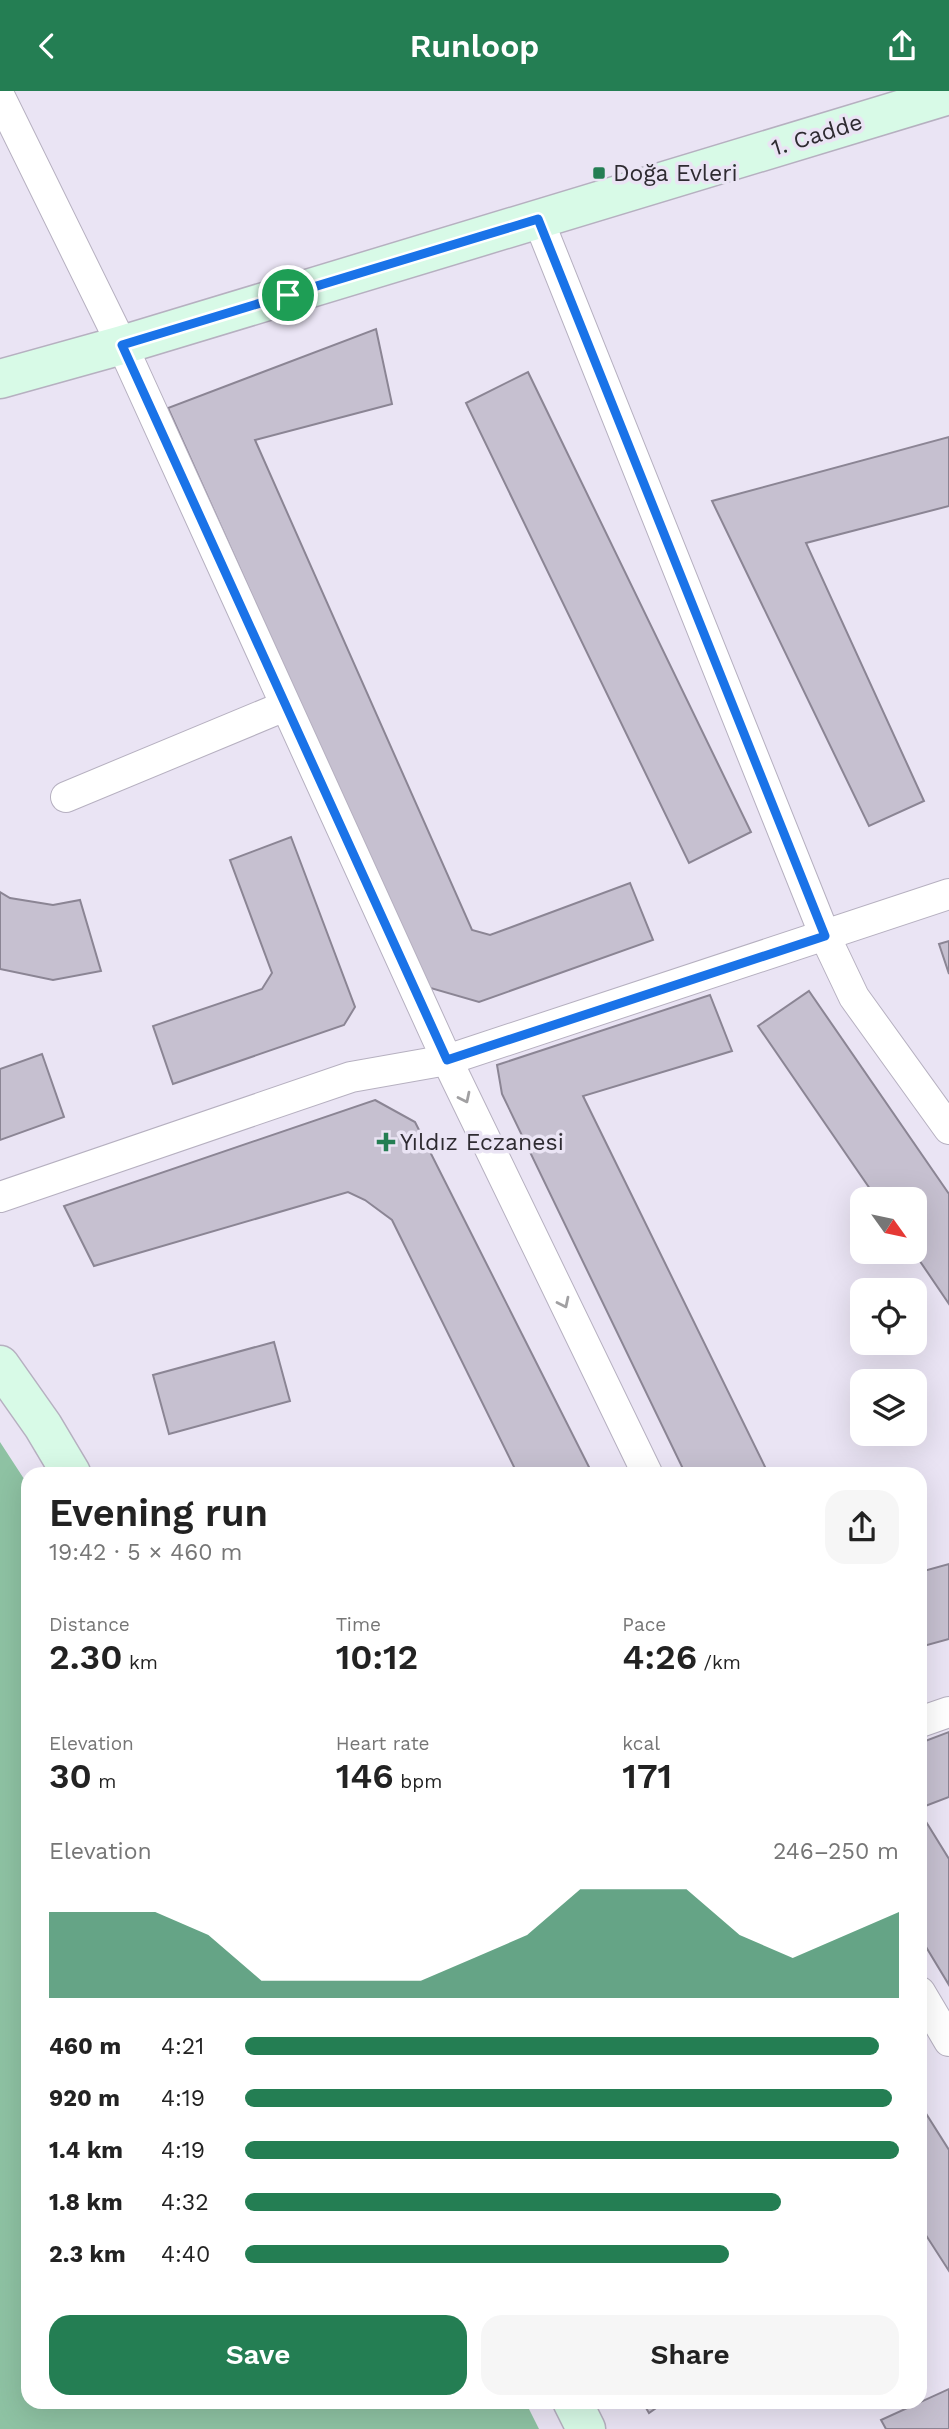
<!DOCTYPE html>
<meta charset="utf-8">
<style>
:root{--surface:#fff;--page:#f6f6f6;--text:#222;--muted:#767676;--accent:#247e53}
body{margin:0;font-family:"Work Sans",sans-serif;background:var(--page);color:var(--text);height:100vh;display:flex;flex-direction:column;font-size:26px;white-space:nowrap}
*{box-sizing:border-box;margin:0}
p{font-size:23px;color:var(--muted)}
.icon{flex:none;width:38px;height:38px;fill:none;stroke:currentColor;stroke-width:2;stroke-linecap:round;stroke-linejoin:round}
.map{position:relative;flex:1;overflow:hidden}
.details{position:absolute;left:21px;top:1376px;width:906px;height:942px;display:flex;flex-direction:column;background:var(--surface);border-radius:21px;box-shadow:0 7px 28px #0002}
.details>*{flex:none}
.needle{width:46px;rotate:123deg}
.tools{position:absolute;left:850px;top:1096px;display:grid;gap:14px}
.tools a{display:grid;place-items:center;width:77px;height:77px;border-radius:14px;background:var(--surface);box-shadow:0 7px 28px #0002;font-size:35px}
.pin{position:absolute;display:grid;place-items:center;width:60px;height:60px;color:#fff;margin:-30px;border:4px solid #fff;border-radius:50%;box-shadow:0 2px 7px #0007}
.round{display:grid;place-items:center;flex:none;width:74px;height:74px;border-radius:21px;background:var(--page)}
.overview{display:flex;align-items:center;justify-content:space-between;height:119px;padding:0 28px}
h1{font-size:38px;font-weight:600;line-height:52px}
.figures{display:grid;grid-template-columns:repeat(3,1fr);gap:10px;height:119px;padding:7px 28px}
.figures div{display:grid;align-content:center}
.figures b{font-size:35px;font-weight:600}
.figures small{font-size:19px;font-weight:400}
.figures p{font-size:19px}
.chart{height:196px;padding:14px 28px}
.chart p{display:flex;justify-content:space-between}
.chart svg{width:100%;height:126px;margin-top:7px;fill:var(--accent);opacity:.7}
.action{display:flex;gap:14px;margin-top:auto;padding:14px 28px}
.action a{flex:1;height:80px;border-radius:21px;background:var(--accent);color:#fff;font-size:28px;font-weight:600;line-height:80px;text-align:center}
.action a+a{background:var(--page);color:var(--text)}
ul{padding:0 28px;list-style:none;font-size:23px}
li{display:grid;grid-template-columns:112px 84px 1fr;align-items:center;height:52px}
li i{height:18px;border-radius:9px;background:var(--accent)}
header{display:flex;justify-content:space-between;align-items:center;height:91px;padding:0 28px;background:var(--accent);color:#fff;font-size:32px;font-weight:600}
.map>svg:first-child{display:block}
</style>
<header><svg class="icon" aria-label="back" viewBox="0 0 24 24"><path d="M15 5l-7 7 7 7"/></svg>Runloop<svg class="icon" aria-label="share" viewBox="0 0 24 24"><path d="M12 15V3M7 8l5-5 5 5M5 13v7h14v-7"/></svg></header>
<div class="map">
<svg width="949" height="2338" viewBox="0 0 949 2338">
<rect width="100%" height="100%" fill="#eae4f4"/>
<path fill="#8ec2a3" d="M0,1351L28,1394V2310H525L539,2338H0Z"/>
<g fill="#c6c0d0" stroke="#8b8594" stroke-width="2">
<path d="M376,238L392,313L255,349L472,839L490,844L630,792L653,849L479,911L427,896L168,317Z"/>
<path d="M528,281L751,741L689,772L466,312Z"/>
<path d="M949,346V415L806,452L924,710L869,735L712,410Z"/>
<path d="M291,746L355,916L344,934L173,993L153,935L262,898L272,882L230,769Z"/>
<path d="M0,801L10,807L53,814L80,809L101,880L53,889L0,878Z"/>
<path d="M949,850V883L939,853Z"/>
<path d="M809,900L949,1103V1213L913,1160H915V1108H877L758,935Z"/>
<path d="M710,904L732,960L583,1005L768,1382H685L502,1003L497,974Z"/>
<path d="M42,963L64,1026L0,1049V978Z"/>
<path d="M375,1009L415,1031L592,1382H517L392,1129L365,1109L348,1101L94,1175L64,1115Z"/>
<path d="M274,1251L290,1310L169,1343L153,1284Z"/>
<path d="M949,1473V1548L920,1556V1481Z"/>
<path d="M949,1641V1706L920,1717V1652Z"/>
<path d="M920,1721L949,1768V1894L920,1846Z"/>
<path d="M920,2013L949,2059V2180L920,2135Z"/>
<path d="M949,2298V2338H886L881,2329Z"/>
<path d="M642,2310H666L649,2322Z"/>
</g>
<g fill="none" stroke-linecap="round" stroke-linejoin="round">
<defs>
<g id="street">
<path d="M0,6L122,254L447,969L647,1382"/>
<path d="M538,128L825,845L854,906L949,1038"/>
<path d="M66,706L285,615"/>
<path d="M0,1106L351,986L447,969L949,803"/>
<path d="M920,1631L949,1621"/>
<path d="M920,1901L949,1950"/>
</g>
<g id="secondary">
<path d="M0,288L122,254L949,4"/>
<path d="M0,1274L43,1335L71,1382"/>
<path d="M572,2310L586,2338"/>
</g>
</defs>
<use href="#street" stroke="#b6b0c0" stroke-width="32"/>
<use href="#secondary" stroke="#b6b0c0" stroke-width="41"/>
<use href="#street" stroke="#fff" stroke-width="30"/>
<use href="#secondary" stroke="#d8fae7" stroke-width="38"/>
</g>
<defs><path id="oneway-chevron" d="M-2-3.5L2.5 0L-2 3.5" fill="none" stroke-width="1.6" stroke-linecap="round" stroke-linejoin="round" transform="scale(1.75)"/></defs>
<g stroke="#a1a0a2">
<use href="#oneway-chevron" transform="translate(465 1007) rotate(64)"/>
<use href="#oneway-chevron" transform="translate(564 1212) rotate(64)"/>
</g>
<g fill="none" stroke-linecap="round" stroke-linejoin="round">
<defs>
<path id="route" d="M538,128L825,845L447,969L122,254Z"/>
</defs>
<use href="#route" stroke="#fff" stroke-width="14"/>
<use href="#route" stroke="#1a73e8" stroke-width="9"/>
</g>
<g fill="#247e53" stroke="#eae4f4" stroke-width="2.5">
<rect x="592" y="75" width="14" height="14" rx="3.5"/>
<path d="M382.5 1040.5h7v7h7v7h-7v7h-7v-7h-7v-7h7z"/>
</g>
<g text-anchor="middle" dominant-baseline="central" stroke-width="7" stroke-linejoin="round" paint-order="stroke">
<g font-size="23" fill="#2e2b31" stroke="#eae4f4">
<text transform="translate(817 44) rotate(-17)">1. Cadde</text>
</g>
<g font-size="23" fill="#2e2b31" stroke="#eae4f4" text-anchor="start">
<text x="613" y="82">Doğa Evleri</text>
<text x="400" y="1051">Yıldız Eczanesi</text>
</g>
</g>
</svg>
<div class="tools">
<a><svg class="needle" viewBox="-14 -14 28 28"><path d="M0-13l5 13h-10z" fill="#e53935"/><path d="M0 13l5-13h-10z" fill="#767676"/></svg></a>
<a><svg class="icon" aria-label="locate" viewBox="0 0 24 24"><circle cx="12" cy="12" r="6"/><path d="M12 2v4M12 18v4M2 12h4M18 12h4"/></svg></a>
<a><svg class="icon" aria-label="layers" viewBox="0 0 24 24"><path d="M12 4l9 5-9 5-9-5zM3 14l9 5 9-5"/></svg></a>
</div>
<div class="pin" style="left:288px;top:204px;background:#1e9e55"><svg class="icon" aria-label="arrive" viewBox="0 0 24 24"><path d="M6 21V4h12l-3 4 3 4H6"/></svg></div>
<section class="details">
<div class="overview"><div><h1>Evening run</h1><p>19:42 · 5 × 460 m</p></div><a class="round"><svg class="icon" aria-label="share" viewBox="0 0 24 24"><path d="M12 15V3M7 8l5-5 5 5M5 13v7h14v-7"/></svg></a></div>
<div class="figures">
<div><p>Distance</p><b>2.30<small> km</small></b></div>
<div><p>Time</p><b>10:12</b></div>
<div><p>Pace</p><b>4:26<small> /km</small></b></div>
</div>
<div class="figures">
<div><p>Elevation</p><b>30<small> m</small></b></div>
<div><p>Heart rate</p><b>146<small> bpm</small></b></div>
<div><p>kcal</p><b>171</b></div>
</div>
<div class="chart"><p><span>Elevation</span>246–250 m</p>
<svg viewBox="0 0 160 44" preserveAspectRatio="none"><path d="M0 44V14L10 14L20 14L30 22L40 38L50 38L60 38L70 38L80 30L90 22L100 6L110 6L120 6L130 22L140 30L150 22L160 14V44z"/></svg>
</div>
<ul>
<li><b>460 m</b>4:21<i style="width:97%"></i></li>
<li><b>920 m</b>4:19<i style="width:99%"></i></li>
<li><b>1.4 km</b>4:19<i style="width:100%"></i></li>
<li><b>1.8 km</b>4:32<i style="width:82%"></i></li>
<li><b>2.3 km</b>4:40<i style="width:74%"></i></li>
</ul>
<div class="action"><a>Save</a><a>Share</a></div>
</section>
</div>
